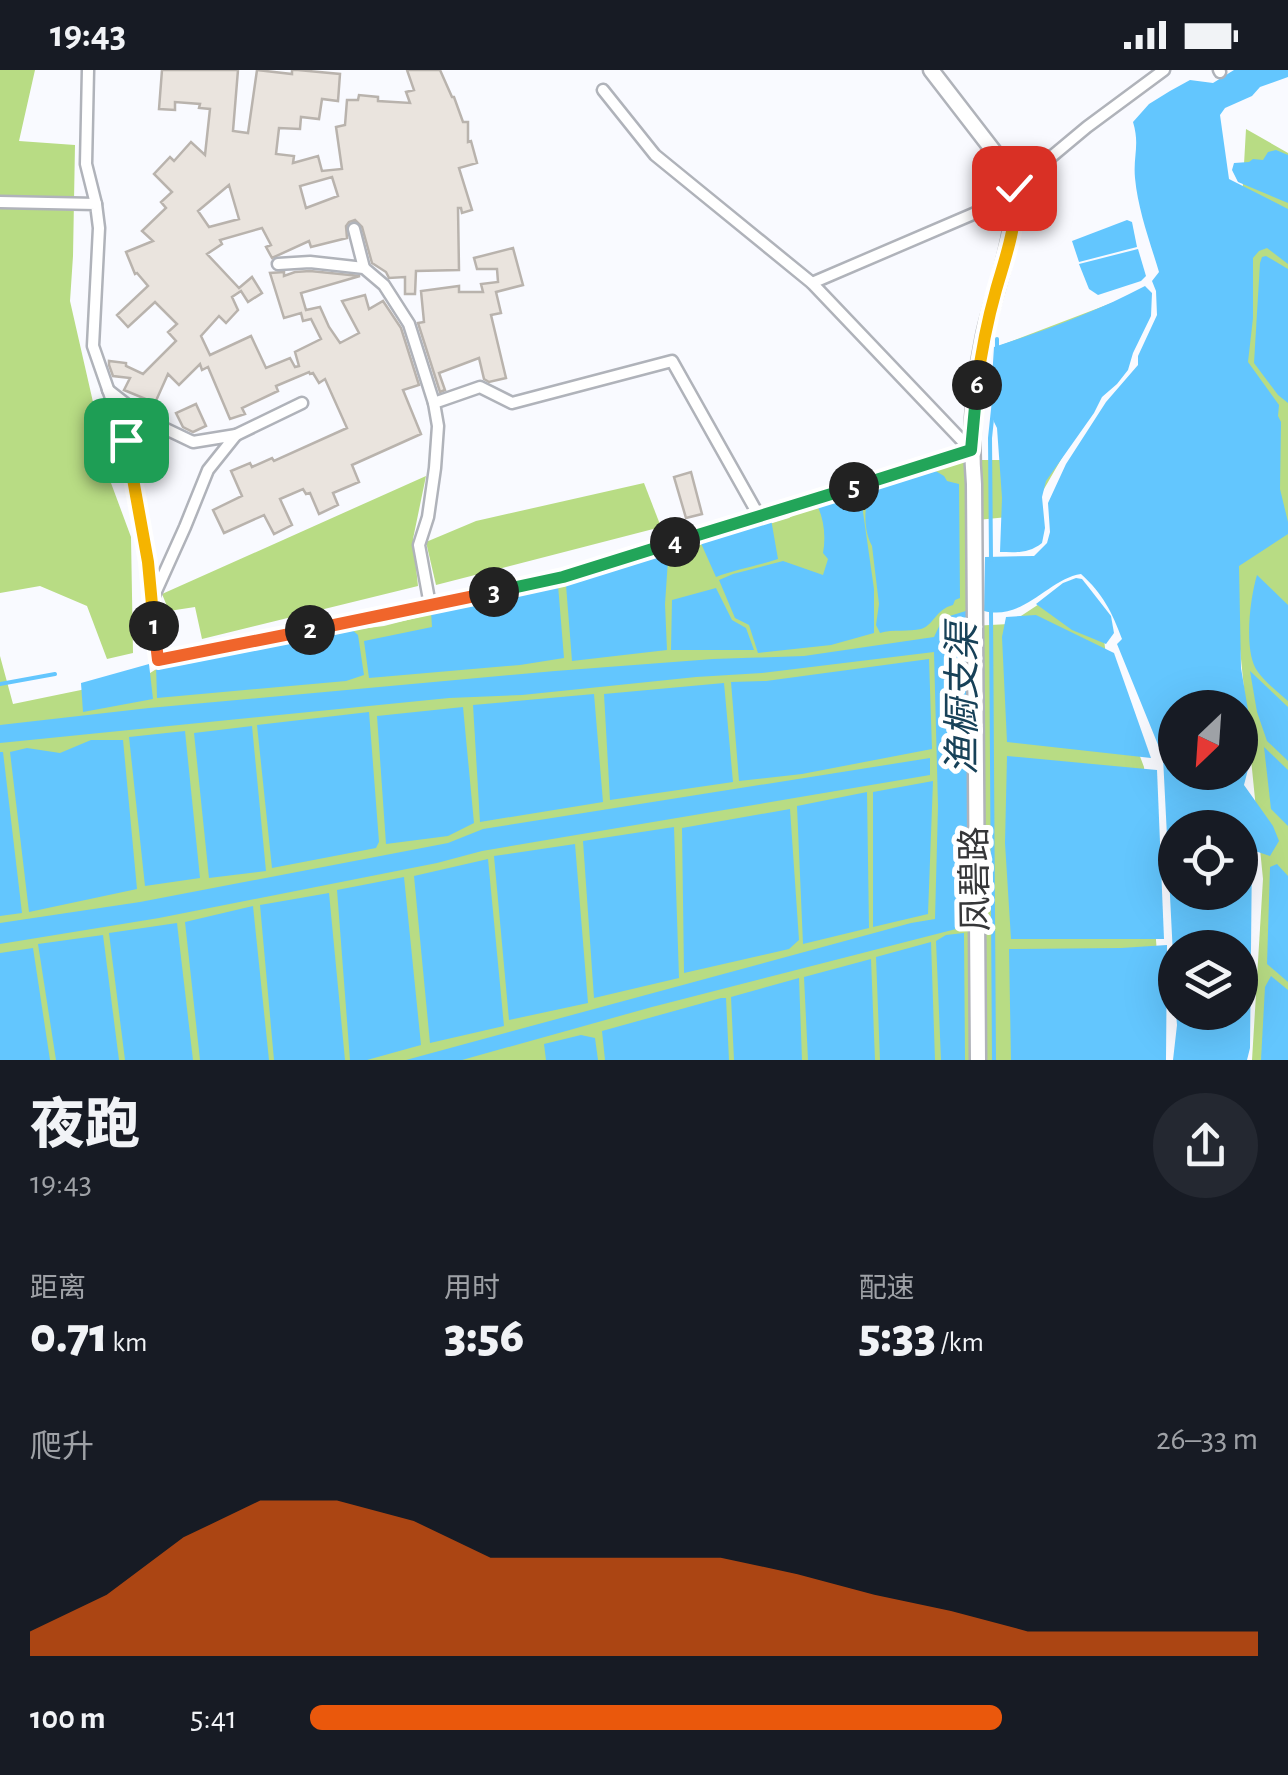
<!DOCTYPE html>
<html lang="zh">
<meta charset="utf-8">
<style>
:root{--surface:#171b24;--page:#242831;--text:#f1f3f6;--muted:#9ea1a6;--accent:#ea580c}
body{margin:0;font-family:"Alegreya Sans","Noto Sans SC",sans-serif;background:var(--page);color:var(--text);height:100vh;display:flex;flex-direction:column;font-size:38px;white-space:nowrap}
*{box-sizing:border-box;margin:0}
p{font-size:32px;color:var(--muted)}
.icon{flex:none;width:55px;height:55px;fill:none;stroke:currentColor;stroke-width:2;stroke-linecap:round;stroke-linejoin:round}
.map{position:relative;height:990px;overflow:hidden}
.panel{display:flex;flex-direction:column;background:var(--surface);flex:1}
.panel>*{flex:none}
.needle{width:65px;rotate:205deg}
.fabs{position:absolute;left:1158px;top:620px;display:grid;gap:20px}
.fabs a{display:grid;place-items:center;width:100px;height:100px;border-radius:50%;background:var(--surface);box-shadow:0 10px 40px #0002;font-size:50px}
.pin{position:absolute;display:grid;place-items:center;width:85px;height:85px;color:#fff;margin:-42px;border-radius:20px;box-shadow:0 5px 15px #0006}
.km{position:absolute;width:50px;height:50px;margin:-25px;border-radius:50%;background:#222;color:#fff;font-size:28px;line-height:50px;text-align:center}
.round{display:grid;place-items:center;flex:none;width:105px;height:105px;border-radius:52px;background:var(--page)}
.summary{display:flex;align-items:center;justify-content:space-between;height:170px;padding:0 30px}
h1{font-size:55px;font-weight:800;line-height:75px}
.figures{display:grid;grid-template-columns:repeat(3,1fr);gap:15px;height:170px;padding:10px 30px}
.figures div{display:grid;align-content:center}
.figures b{font-size:50px;font-weight:800}
.figures small{font-size:28px;font-weight:400}
.figures p{font-size:28px}
.chart{height:280px;padding:20px 30px}
.chart p{display:flex;justify-content:space-between}
.chart svg{width:100%;height:180px;margin-top:10px;fill:var(--accent);opacity:.7}
ul{padding:0 30px;list-style:none;font-size:32px}
li{display:grid;grid-template-columns:160px 120px 1fr;align-items:center;height:75px}
li i{height:25px;border-radius:12px;background:var(--accent)}
.status{display:flex;justify-content:space-between;align-items:center;height:70px;padding:0 50px;background:var(--surface);direction:ltr}
.status svg{height:28px;fill:currentColor}
.map>svg:first-child{display:block}
</style>
<div class="status"><b>19:43</b><svg viewBox="0 0 49 12"><path d="M0 12V9h3v3zM5 12V6h3v6zM10 12V3h3v9zM15 12V0h3v12zM26 1h20v11H26zM47 4h2v5h-2z"/></svg></div>
<div class="map">
<svg width="1288" height="990" viewBox="0 0 1288 990">
<rect width="100%" height="100%" fill="#f9faff"/>
<g fill="#b8dc84">
<path d="M0,0H35L19,71L75,75L73,186L70,231L98,354L108,381L111,413L131,467L133,583L107,589L87,536L40,516L0,523Z"/>
<path d="M1246,59L1288,83V990H1252L1263,809L1225,429Z"/>
<path d="M1130,226L1138,256L1029,445L967,451L966,507L971,556L1009,554L1068,515L1101,545L1108,602L1144,697L1162,956L1157,990H0V586L13,634L144,607L184,581L384,556L683,480L789,448L832,418L931,385L962,390H1000L999,276Z"/>
<path d="M426,406L413,469L418,516L202,569L195,537L169,541L162,524Z"/>
<path d="M644,413L661,457L436,515L426,472L476,451Z"/>
</g>
<g fill="#63c6fe" fill-rule="evenodd">
<path d="M1234,0H1288V7L1260,17L1252,26L1225,38L1220,45L1229,109L1288,139V194L1267,178L1259,181L1253,188V248L1248,292L1279,335L1278,346L1281,352L1280,419L1288,452V464L1239,496L1241,598L1254,676L1244,715L1273,756L1279,771L1270,786L1252,780L1250,978L1247,990H1173L1177,955L1176,943L1240,942V878H1175V925L1163,687L1117,574L1122,569C1112,542 1103,524 1081,504C1048,509 1024,551 984,541L985,487L1034,486L1047,473L1050,462L1048,433L1066,394L1106,332L1138,295V286L1157,245L1156,221L1152,211L1159,202C1150,172 1138,140 1135,108C1133,86 1140,75 1133,52L1149,34L1170,21L1190,10L1213,13ZM1175,638H1240V702H1175ZM1175,758H1240V822H1175Z"/>
<path d="M1276,80L1288,85V133L1238,112L1232,100L1234,93L1249,92L1253,89L1263,90L1268,82Z"/>
<path d="M1127,150L1132,152L1137,177L1079,192L1072,171Z"/>
<path d="M1138,179L1146,206L1141,211L1098,225L1089,219L1079,194Z"/>
<path d="M1266,186L1288,199V333L1278,325L1254,293L1260,193L1262,187Z"/>
<path d="M1145,216L1152,223L1151,246L1133,283L1128,300L1117,314L1102,327L1094,343L1046,411L1042,427L1045,458L1042,473C1028,484 1016,482 1000,482L1002,428L997,358L994,352L992,308L994,277C1046,260 1096,242 1145,216Z"/>
<path d="M934,400L944,406L947,411L959,414L960,528L955,530L953,535C936,539 933,556 921,559C909,562 893,559 880,563L876,555L879,534L872,476C863,460 863,432 873,416Z"/>
<path d="M853,421H861L864,424L863,442L874,519V563L831,575L758,583L749,555L735,548L719,510L733,504L783,491L823,505L828,489L823,483C826,467 824,449 817,435Z"/>
<path d="M768,447L771,449L778,489C757,496 736,499 716,507L700,471Z"/>
<path d="M657,485L668,490L665,534L667,580L572,591L566,515Z"/>
<path d="M1257,505L1288,535V631C1278,622 1266,613 1258,602C1243,583 1250,528 1257,505Z"/>
<path d="M1076,508L1082,509L1086,514L1111,546L1114,563L1106,574L1072,560L1036,534L1063,513Z"/>
<path d="M558,515L564,588L520,595L369,608L364,571L432,557L431,541Z"/>
<path d="M716,518L732,550L746,558L754,580H671L672,530Z"/>
<path d="M969,540V848L960,858L652,937L462,990H406L911,853L935,849L938,736L934,582L762,603L696,607L522,625L449,628L0,673V655L149,638L555,601L713,589L804,586L934,567L943,548Z"/>
<path d="M1036,545L1114,583L1151,688L1007,672L1002,567L1006,547Z"/>
<path d="M350,558L358,565L364,605L346,611L157,628L156,595Z"/>
<path d="M929,589L932,679L802,704L739,711L731,612L766,611Z"/>
<path d="M149,594L153,629L83,642L81,613Z"/>
<path d="M1250,601L1288,637V691L1267,671L1257,642Z"/>
<path d="M724,613L733,712L610,730L604,624Z"/>
<path d="M594,624L603,732L480,752L473,635Z"/>
<path d="M463,637L474,753L448,766L386,774L377,646Z"/>
<path d="M369,642L379,772L376,778L272,798L257,655Z"/>
<path d="M252,656L266,801L209,808L194,663Z"/>
<path d="M185,661L200,808L145,816L129,667Z"/>
<path d="M91,670H123L137,819L29,842L10,682L27,678L60,683Z"/>
<path d="M1264,677L1288,700V756L1271,739Z"/>
<path d="M0,682H3L22,843L0,846Z"/>
<path d="M1007,686L1157,700L1164,869H1011L1005,773Z"/>
<path d="M930,688V705L482,781L437,793L159,848L0,874V853L140,832L448,773L483,759Z"/>
<path d="M933,711L928,844L873,857V722Z"/>
<path d="M867,722L869,858L803,874L797,736Z"/>
<path d="M790,739L799,870L789,879L684,903L682,758Z"/>
<path d="M674,757L679,908L594,928L583,771Z"/>
<path d="M575,774L588,933L509,950L494,786Z"/>
<path d="M488,789L504,956L430,973L414,806Z"/>
<path d="M1277,794L1288,806V912L1267,894L1270,797Z"/>
<path d="M404,807L421,975L367,990H350L337,820Z"/>
<path d="M329,823L345,990H274L260,835Z"/>
<path d="M253,836L269,990H200L185,852Z"/>
<path d="M177,853L193,990H125L109,863Z"/>
<path d="M964,863L965,990H941L936,871L946,865Z"/>
<path d="M103,865L119,990H56L38,874Z"/>
<path d="M931,872L935,990H880L876,887Z"/>
<path d="M1167,875L1166,990H1011L1009,879L1121,878Z"/>
<path d="M33,878L50,990H0V883Z"/>
<path d="M871,889L875,990H808L804,907Z"/>
<path d="M1271,906L1288,920V990H1261L1265,917Z"/>
<path d="M799,908L802,990H734L731,927Z"/>
<path d="M721,928H726L729,990H605L602,961Z"/>
<path d="M581,965L595,968L598,990H546L544,974Z"/>
</g>
<g fill="none" stroke-linecap="round" stroke-linejoin="round">
<g stroke="#63c6fe" stroke-width="4">
<path d="M997,281V269"/>
<path d="M991,490L990,368L994,330"/>
<path d="M991,540L994,990"/>
<path d="M0,614L55,604"/>
</g>
</g>
<g fill="#eae4de" stroke="#b9b3ad" stroke-width="2.5" fill-rule="evenodd">
<path d="M162,0H238L233,61L248,63L257,0L292,4V0H298L340,4L338,31L322,29L319,49L301,47L300,59L279,58L276,84L294,86L293,93L318,86L322,101L342,99L336,57L345,55L347,30H358L359,25L378,27V31L410,33L406,22L414,20L407,0H440L452,27H454L463,52H468V72L471,71L477,93L459,98L472,140L462,143L461,138H458L459,200L416,201L415,224H405V207L389,208L386,202L372,193L362,157L355,150L349,152L346,156L347,168L311,177L309,171L272,188L266,177L271,175L262,158L220,170L222,174L207,184L239,218L252,207L262,223L248,232L241,221L232,227L238,240L226,253L219,246L201,266L210,285L251,266L266,298L290,288L295,297L299,296L295,282L321,269L311,249L303,251L301,243L284,248L270,203L284,202V206L295,202L310,201L360,206L301,223L306,240L320,237L329,257L340,273L359,263L342,231L365,225L369,239L383,231L401,258L419,315L403,320L421,364L352,395L359,412L333,423L338,435L319,444L310,423L306,424L303,419L280,429L292,455L274,464L264,445L224,463L213,440L242,426L231,401L250,393L252,397L272,388L274,391L347,358L325,309L319,313L313,303L310,304L309,302L276,316L278,321L242,338L245,344L230,349L208,297L202,300L200,294L179,315L168,304L155,333L124,320L130,308L113,306L109,295V291L126,293V296L143,304L176,271L168,262L177,254L155,232L128,257L117,245L148,216L137,203L135,204L126,182L153,171L142,161L166,138L161,132L172,122L154,104L170,87L174,91L191,72L205,85L210,39L199,38L200,34L175,32V40L159,39ZM332,107L338,126L306,138L300,116ZM229,115L239,149L209,157L198,141Z"/>
<path d="M513,178L523,215L496,222L501,243L491,245L506,308L489,312L484,309L479,288L439,303L445,320L440,322L418,253L424,252L421,221L459,216V222H483L481,214L498,212L497,199H477L474,188Z"/>
<path d="M196,334L206,356L193,362L183,357L176,343Z"/>
<path d="M691,402L702,444L686,448L674,407Z"/>
</g>
<g fill="none" stroke-linecap="round" stroke-linejoin="round">
<defs>
<g id="minor">
<path d="M88,0L86,94L96,134"/>
<path d="M1219,0L1220,2"/>
<path d="M1014,118L1087,57L1164,0"/>
<path d="M0,132L96,134L99,158L93,276L126,371L148,492L158,589L390,545L563,507L971,380L812,213L655,85L603,20"/>
<path d="M354,159L364,198"/>
<path d="M278,194L310,192L364,198L384,215L409,254L434,333"/>
<path d="M812,213L1015,126"/>
<path d="M108,320L145,349L193,372L236,365L208,400L185,457L153,528"/>
<path d="M236,365L302,333"/>
<path d="M430,535L419,475L428,447L435,398L438,356L434,333L480,317L512,333L672,291L759,446"/>
</g>
<path id="secondary" d="M931,0L1012,105C1020,162 996,212 984,266C974,313 970,366 974,414L978,990"/>
</defs>
<use href="#minor" stroke="#b0b3ba" stroke-width="15"/>
<use href="#secondary" stroke="#b0b3ba" stroke-width="19"/>
<use href="#minor" stroke="#fff" stroke-width="10"/>
<use href="#secondary" stroke="#fff" stroke-width="14"/>
</g>
<g fill="none" stroke-linecap="round" stroke-linejoin="round">
<defs>
<path id="split-1" d="M126,370L148,492L154,556"/>
<path id="split-2" d="M154,556L158,590L310,560"/>
<path id="split-3" d="M310,560L494,522"/>
<path id="split-4" d="M494,522L563,507L675,472"/>
<path id="split-5" d="M675,472L854,417"/>
<path id="split-6" d="M854,417L971,380L977,315"/>
<path id="split-7" d="M977,315C981,283 987,252 996,220C1005,188 1019,152 1014,118"/>
</defs>
<use href="#split-1" stroke="#fff" stroke-width="20"/>
<use href="#split-2" stroke="#fff" stroke-width="20"/>
<use href="#split-3" stroke="#fff" stroke-width="20"/>
<use href="#split-4" stroke="#fff" stroke-width="20"/>
<use href="#split-5" stroke="#fff" stroke-width="20"/>
<use href="#split-6" stroke="#fff" stroke-width="20"/>
<use href="#split-7" stroke="#fff" stroke-width="20"/>
<use href="#split-1" stroke="#f5b400" stroke-width="12"/>
<use href="#split-2" stroke="#f0652b" stroke-width="12"/>
<use href="#split-3" stroke="#f0652b" stroke-width="12"/>
<use href="#split-4" stroke="#22a559" stroke-width="12"/>
<use href="#split-5" stroke="#22a559" stroke-width="12"/>
<use href="#split-6" stroke="#22a559" stroke-width="12"/>
<use href="#split-7" stroke="#f5b400" stroke-width="12"/>
</g>
<g text-anchor="middle" dominant-baseline="central" stroke-width="10" stroke-linejoin="round" paint-order="stroke">
<g font-size="35" fill="#363739" stroke="#fff">
<text transform="translate(976 809) rotate(-91)">凤碧路</text>
</g>
<g font-size="38" font-style="italic" fill="#174158" stroke="#fff">
<text transform="translate(964 629) rotate(-90)">渔橱支渠</text>
</g>
</g>
</svg>
<div class="fabs">
<a><svg class="needle" viewBox="-14 -14 28 28"><path d="M0-13l5 13h-10z" fill="#e53935"/><path d="M0 13l5-13h-10z" fill="#9ea1a6"/></svg></a>
<a><svg class="icon" aria-label="locate" viewBox="0 0 24 24"><circle cx="12" cy="12" r="6"/><path d="M12 2v4M12 18v4M2 12h4M18 12h4"/></svg></a>
<a><svg class="icon" aria-label="layers" viewBox="0 0 24 24"><path d="M12 4l9 5-9 5-9-5zM3 14l9 5 9-5"/></svg></a>
</div>
<div class="pin" style="left:126px;top:370px;background:#1e9e55"><svg class="icon" aria-label="arrive" viewBox="0 0 24 24"><path d="M6 21V4h12l-3 4 3 4H6"/></svg></div>
<div class="pin" style="left:1014px;top:118px;background:#d93025"><svg class="icon" aria-label="check" viewBox="0 0 24 24"><path d="M5 12l5 5 9-10"/></svg></div>
<b class="km" style="left:154px;top:556px">1</b>
<b class="km" style="left:310px;top:560px">2</b>
<b class="km" style="left:494px;top:522px">3</b>
<b class="km" style="left:675px;top:472px">4</b>
<b class="km" style="left:854px;top:417px">5</b>
<b class="km" style="left:977px;top:315px">6</b>
</div>
<section class="panel">
<div class="summary"><div><h1>夜跑</h1><p>19:43</p></div><a class="round"><svg class="icon" aria-label="share" viewBox="0 0 24 24"><path d="M12 15V3M7 8l5-5 5 5M5 13v7h14v-7"/></svg></a></div>
<div class="figures">
<div><p>距离</p><b>0.71<small> km</small></b></div>
<div><p>用时</p><b>3:56</b></div>
<div><p>配速</p><b>5:33<small> /km</small></b></div>
</div>
<div class="chart"><p><span>爬升</span>26–33 m</p>
<svg viewBox="0 0 160 44" preserveAspectRatio="none"><path d="M0 44V38L10 29L20 15L30 6L40 6L50 11L60 20L70 20L80 20L90 20L100 24L110 29L120 33L130 38L140 38L150 38L160 38V44z"/></svg>
</div>
<ul>
<li><b>100 m</b>5:41<i style="width:73%"></i></li>
</ul>
</section>
